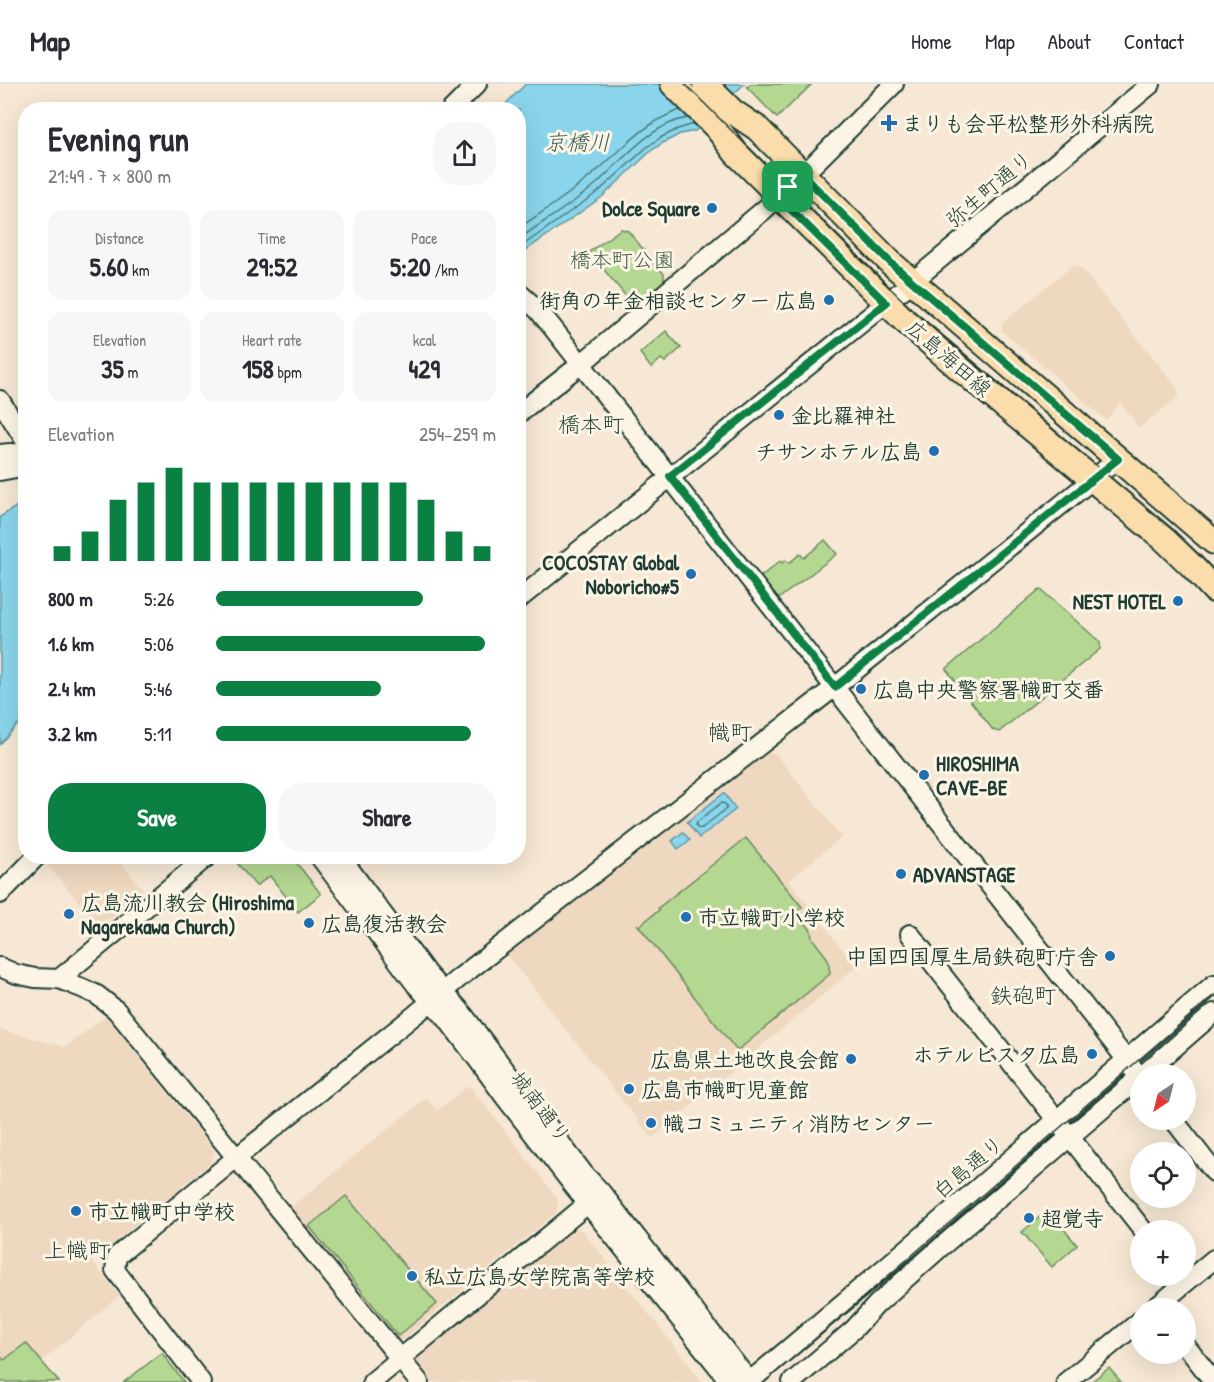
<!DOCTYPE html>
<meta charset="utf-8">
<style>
:root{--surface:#fff;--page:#f7f7f7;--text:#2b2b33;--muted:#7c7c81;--line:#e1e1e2;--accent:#0b8043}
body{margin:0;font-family:"Patrick Hand","Klee One",sans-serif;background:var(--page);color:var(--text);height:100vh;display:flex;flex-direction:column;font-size:22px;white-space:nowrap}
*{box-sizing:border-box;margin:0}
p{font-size:20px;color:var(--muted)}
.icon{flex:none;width:33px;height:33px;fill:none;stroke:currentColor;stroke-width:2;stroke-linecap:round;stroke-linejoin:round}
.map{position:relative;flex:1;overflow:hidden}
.sheet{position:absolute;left:18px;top:18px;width:508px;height:762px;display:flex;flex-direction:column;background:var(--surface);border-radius:24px;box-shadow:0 6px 24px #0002}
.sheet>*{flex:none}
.needle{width:39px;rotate:215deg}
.fabs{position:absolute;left:1130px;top:980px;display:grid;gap:12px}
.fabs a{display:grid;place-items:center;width:66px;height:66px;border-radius:50%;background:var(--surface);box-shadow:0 6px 24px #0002;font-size:30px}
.pin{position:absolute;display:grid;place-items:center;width:51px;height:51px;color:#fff;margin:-26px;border-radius:12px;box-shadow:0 3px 9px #0006}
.round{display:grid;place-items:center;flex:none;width:63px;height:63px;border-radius:24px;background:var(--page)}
.overview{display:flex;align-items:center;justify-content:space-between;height:102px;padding:0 30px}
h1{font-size:33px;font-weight:700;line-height:45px}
.metrics{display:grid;grid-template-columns:repeat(3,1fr);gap:9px;height:102px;padding:6px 30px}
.metrics div{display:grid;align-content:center;border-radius:15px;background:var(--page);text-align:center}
.metrics b{font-size:26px;font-weight:700}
.metrics small{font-size:16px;font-weight:400}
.metrics p{font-size:16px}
.chart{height:168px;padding:12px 30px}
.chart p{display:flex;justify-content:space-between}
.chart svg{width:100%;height:108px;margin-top:6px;stroke:var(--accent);stroke-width:6}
.button{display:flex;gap:12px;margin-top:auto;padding:12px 30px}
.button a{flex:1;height:69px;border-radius:24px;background:var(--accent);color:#fff;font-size:24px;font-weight:700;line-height:69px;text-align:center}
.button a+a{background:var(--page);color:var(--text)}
ul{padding:0 30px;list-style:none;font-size:20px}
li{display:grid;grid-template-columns:96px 72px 1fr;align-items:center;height:45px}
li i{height:15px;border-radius:8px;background:var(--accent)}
header{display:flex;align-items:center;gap:36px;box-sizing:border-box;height:84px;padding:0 30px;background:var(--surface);border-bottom:2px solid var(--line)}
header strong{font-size:28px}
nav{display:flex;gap:33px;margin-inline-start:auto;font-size:21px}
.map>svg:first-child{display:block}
</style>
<header>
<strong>Map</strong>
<nav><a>Home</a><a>Map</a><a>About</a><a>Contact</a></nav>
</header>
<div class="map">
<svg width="1214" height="1298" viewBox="0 0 1214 1298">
<rect width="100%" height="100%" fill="#f6e8d4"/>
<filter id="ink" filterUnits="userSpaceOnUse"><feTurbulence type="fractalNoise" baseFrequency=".0167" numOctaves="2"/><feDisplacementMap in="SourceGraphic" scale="12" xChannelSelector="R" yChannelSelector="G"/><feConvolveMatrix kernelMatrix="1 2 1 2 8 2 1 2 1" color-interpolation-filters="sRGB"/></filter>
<g filter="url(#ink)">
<g fill="#efd8c0">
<path d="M1072,182L1080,183L1179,306L1178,313L1139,344L1120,319L1106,336L1002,247V239Z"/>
<path d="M768,669H775L842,753L789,796L856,883L652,1054L506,870Z"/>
<path d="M49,773H116L145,808L100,843L44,777Z"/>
<path d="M106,932L214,1066L212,1077L92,1177L119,1212L42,1277L26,1259L4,1277L0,1272V945L65,963Z"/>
<path d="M469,1001L558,1115L557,1128L402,1256H396L290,1124L426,1014L437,1027Z"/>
<path d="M574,1145L582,1146L703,1298H431L416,1279V1273Z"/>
</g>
<g fill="#b4d791" stroke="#6a8a62" stroke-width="1.5">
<path d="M750,0H812L777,34L747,3Z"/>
<path d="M621,145L628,147L664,190V199L634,222L589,168Z"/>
<path d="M666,247L681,264L665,278L661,275L651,284L640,269Z"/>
<path d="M825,456L837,470L777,516L759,494L780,477L782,479L785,476L789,479L800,470L804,474Z"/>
<path d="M1040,505L1100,558V565L999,648L993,646L946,585Z"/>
<path d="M746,754L802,823L796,828L811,846L812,854L828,875L830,890L737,967L637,840L639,842L659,826L658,824Z"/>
<path d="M232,773H292L321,810L298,828L270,792L256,802Z"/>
<path d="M346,1112L437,1220L398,1252L309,1142Z"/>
<path d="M1048,1126L1077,1161L1052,1183L1022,1148Z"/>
<path d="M26,1259L59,1298H0V1272L4,1276Z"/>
<path d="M162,1269L184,1298H124Z"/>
<path d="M1109,1284L1121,1298H1091Z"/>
</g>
<g fill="#8ad5eb" stroke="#5f98a2" stroke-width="1.5">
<path d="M526,0H744L699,44L695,47L680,50L663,59L651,67L602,113L519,171V26H499Z"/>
<path d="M25,417V633L0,660V433Z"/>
<path d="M724,709L736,725L699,754L687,738Z"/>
<path d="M683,748L690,756L678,765L672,757Z"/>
</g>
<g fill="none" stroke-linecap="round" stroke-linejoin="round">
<g stroke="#4a7a7d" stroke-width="1.5">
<path d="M519,144C542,128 566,113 587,95C619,70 640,40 680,26"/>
<path d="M519,155C544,137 571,121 595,101C622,77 650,40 688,34"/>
<path d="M519,164L598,108L647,63L660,54L678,45L694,40"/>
<path d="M721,719L725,720L727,723L726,725L702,744H698L696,741L697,738Z"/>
</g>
<defs>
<g id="minor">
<path d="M451,26L477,0"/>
<path d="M519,209L538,226L552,243L1140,993"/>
<path d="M0,316L26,358"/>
<path d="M519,329L581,280L765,125L816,78L894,0"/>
<path d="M0,370L10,369L26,370"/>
<path d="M0,387L16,384L26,379"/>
<path d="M519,515L901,207L1151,0"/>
<path d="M319,772L416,901L447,935L478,976L504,1012L572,1100L730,1298"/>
<path d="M340,772L428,891L459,925L584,1090L601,1108L750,1298"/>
<path d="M0,810L37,772"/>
<path d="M910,850L1143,1146"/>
<path d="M0,883L16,890L35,894L59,895L82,904L97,911L116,926L419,1298"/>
<path d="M59,895L208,772"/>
<path d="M1144,990L1214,929"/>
<path d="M1173,1035L1214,1088"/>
<path d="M1155,1224L1214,1175"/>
<path d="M1185,1261L1214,1298"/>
<path d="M201,1298L115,1186L117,1172L236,1074L416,930L459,894L835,603L1118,375"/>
<path d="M372,1298L597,1112"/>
<path d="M749,1298L913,1160L1214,900"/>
<path d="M792,1298L854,1245L877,1220L941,1163L1140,993"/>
<path d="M1066,1298L1140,1237"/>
</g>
<g id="major">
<path d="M673,0L717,44L736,69L905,237L965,289L1164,455L1192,482L1214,506"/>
<path d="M705,0L733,28L757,44L892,180L1214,458"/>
</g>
</defs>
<use href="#minor" stroke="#1f3d34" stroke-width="22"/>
<use href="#major" stroke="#1f3d34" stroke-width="28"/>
<use href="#minor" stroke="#fcf5e5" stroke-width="18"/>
<use href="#major" stroke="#faddab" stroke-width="24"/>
<g stroke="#1f3d34" stroke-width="1.5">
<path d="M685,0L868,183L914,227L1176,449L1214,486"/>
<path d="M765,1298L1214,911"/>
</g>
</g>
</g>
<g fill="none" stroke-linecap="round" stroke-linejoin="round" filter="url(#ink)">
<defs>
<path id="route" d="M802,90L892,180L1118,375L835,603L670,392L886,219L778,113Z"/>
</defs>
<use href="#route" stroke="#fff" stroke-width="12"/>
<use href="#route" stroke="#0b8043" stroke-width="8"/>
</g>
<g fill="#1f6fb2" stroke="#fcf5e5" stroke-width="2">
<path d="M886 30h6v6h6v6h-6v6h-6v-6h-6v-6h6z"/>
<circle cx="712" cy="124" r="6"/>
<circle cx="829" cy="216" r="6"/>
<circle cx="779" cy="331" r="6"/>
<circle cx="934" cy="367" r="6"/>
<circle cx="691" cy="490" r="6"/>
<circle cx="1178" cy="517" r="6"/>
<circle cx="861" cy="605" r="6"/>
<circle cx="924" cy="691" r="6"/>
<circle cx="901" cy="790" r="6"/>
<circle cx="69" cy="830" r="6"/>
<circle cx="686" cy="833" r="6"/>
<circle cx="309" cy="839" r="6"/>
<circle cx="1110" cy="872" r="6"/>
<circle cx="1092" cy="970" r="6"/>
<circle cx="851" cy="975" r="6"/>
<circle cx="629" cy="1005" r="6"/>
<circle cx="651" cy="1039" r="6"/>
<circle cx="76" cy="1127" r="6"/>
<circle cx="1029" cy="1134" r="6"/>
<circle cx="412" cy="1192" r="6"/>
</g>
<g text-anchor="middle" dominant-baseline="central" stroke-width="6" stroke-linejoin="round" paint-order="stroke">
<g font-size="21" font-weight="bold" fill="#1f3d34" stroke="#fcf5e5" text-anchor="start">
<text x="902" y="39">まりも会平松整形外科病院</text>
<text x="700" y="124" text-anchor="end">Dolce Square</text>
<text x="817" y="216" text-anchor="end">街角の年金相談センター 広島</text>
<text x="791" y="331">金比羅神社</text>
<text x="922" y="367" text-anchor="end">チサンホテル広島</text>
<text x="679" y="478" text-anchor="end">COCOSTAY Global<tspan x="679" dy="24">Noboricho#5</tspan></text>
<text x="1166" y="517" text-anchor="end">NEST HOTEL</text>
<text x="873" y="605">広島中央警察署幟町交番</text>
<text x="936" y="679">HIROSHIMA<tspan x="936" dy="24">CAVE-BE</tspan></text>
<text x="913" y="790">ADVANSTAGE</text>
<text x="81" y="818">広島流川教会 (Hiroshima<tspan x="81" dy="24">Nagarekawa Church)</tspan></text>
<text x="698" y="833">市立幟町小学校</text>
<text x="321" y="839">広島復活教会</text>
<text x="1098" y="872" text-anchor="end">中国四国厚生局鉄砲町庁舎</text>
<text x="1080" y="970" text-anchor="end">ホテルビスタ広島</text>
<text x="839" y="975" text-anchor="end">広島県土地改良会館</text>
<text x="641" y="1005">広島市幟町児童館</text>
<text x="663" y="1039">幟コミュニティ消防センター</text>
<text x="88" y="1127">市立幟町中学校</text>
<text x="1041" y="1134">超覚寺</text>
<text x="424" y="1192">私立広島女学院高等学校</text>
</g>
<g font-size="21" fill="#1f3d34" stroke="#fcf5e5">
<text transform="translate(989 105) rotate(-40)">弥生町通り</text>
<text transform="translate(949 274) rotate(41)">広島海田線</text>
<text transform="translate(541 1023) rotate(53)">城南通り</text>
<text transform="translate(968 1083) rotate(-40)">白島通り</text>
</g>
<g font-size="21" fill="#3d5c47" stroke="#fcf5e5">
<text x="622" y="175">橋本町公園</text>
</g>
<g font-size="22" font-style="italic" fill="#345b59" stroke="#fcf5e5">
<text x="577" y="58">京橋川</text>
</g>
<g font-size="22" fill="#1f3d34" stroke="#fcf5e5">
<text x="591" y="340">橋本町</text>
<text x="730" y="648">幟町</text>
<text x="1023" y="911">鉄砲町</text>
<text x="77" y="1166">上幟町</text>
</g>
</g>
</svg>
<div class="fabs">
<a><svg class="needle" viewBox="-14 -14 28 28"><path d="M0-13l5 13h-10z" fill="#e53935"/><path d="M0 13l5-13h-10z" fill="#7c7c81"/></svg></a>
<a><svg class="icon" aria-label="locate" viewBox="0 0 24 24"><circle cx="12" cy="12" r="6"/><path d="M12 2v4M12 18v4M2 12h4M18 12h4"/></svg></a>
<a>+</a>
<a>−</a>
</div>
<div class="pin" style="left:788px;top:103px;background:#1e9e55"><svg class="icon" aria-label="arrive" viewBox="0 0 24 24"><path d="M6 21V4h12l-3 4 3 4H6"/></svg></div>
<section class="sheet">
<div class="overview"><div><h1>Evening run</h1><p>21:49 · 7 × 800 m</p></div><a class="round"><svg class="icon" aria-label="share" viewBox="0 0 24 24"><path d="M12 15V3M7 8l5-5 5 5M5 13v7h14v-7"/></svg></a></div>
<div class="metrics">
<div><p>Distance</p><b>5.60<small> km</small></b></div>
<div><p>Time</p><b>29:52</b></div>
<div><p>Pace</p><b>5:20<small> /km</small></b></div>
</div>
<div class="metrics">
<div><p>Elevation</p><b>35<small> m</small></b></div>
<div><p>Heart rate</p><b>158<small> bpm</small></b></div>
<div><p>kcal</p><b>429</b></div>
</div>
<div class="chart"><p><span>Elevation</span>254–259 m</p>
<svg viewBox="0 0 160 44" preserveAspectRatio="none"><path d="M5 44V38M15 44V32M25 44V19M35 44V12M45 44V6M55 44V12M65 44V12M75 44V12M85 44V12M95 44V12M105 44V12M115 44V12M125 44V12M135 44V19M145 44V32M155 44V38"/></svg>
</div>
<ul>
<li><b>800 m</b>5:26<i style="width:74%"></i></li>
<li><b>1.6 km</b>5:06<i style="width:96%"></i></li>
<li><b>2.4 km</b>5:46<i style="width:59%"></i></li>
<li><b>3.2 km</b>5:11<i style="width:91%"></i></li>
</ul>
<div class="button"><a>Save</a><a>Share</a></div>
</section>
</div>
